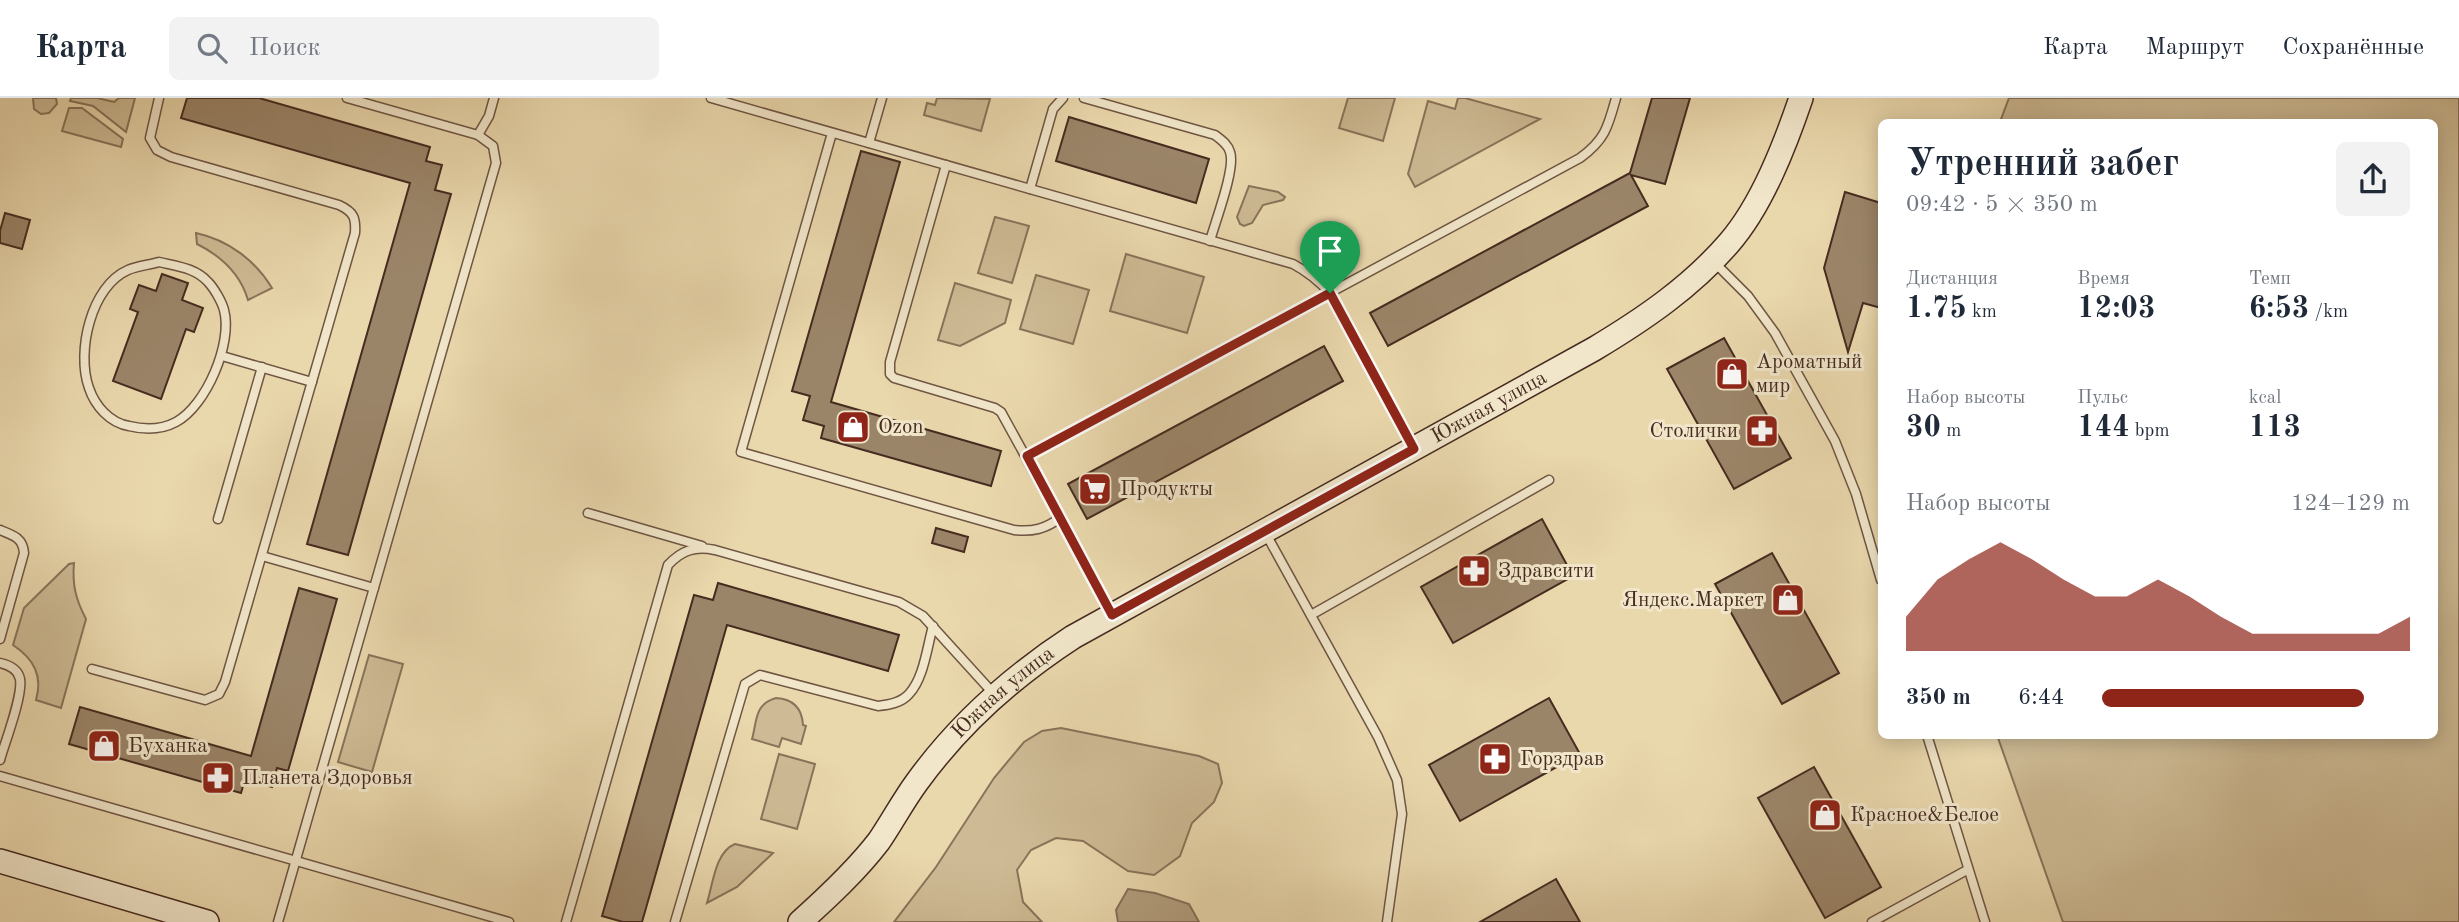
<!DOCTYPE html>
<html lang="ru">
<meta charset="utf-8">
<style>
:root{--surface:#fff;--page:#f2f2f3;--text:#1f2937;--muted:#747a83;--line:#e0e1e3;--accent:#8f2418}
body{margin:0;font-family:"Old Standard TT",serif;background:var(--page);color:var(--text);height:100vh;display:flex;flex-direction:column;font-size:26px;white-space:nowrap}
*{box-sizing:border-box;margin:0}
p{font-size:23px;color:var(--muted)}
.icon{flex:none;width:38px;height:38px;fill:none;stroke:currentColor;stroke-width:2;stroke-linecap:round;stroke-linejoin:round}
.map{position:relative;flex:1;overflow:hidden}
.panel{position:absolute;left:1878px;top:21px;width:560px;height:620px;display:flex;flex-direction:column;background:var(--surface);border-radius:10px;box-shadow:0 4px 18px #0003}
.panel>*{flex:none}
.pin{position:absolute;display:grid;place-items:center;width:60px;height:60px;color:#fff;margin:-72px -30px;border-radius:50% 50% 50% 0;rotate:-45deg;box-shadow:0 0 7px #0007}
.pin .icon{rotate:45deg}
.round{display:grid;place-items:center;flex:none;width:74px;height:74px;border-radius:10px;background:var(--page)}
.headline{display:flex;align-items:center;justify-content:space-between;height:119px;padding:0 28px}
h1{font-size:38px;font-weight:700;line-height:52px}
.metrics{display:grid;grid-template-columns:repeat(3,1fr);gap:10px;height:119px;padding:7px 28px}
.metrics div{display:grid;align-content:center}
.metrics b{font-size:30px;font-weight:700}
.metrics small{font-size:19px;font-weight:400}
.metrics p{font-size:19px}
.chart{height:196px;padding:14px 28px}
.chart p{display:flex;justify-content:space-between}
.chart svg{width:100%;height:126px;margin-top:7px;fill:var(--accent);opacity:.7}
ul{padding:0 28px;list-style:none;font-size:23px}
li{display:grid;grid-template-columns:112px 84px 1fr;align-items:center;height:52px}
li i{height:18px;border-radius:9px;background:var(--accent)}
header{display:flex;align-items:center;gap:42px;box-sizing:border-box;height:98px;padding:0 35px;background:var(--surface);border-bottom:2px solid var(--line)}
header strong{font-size:33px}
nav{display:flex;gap:38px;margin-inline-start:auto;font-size:24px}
.search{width:490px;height:63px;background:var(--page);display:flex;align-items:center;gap:18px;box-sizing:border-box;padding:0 24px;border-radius:10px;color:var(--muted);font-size:26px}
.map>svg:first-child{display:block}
</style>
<header>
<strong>Карта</strong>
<div class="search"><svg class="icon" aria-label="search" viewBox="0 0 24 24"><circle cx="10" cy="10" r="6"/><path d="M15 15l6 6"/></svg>Поиск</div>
<nav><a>Карта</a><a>Маршрут</a><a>Сохранённые</a></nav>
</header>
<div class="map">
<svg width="2459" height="824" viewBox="0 0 2459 824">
<rect width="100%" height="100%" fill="#ead8ad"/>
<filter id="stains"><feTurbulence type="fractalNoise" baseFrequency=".00286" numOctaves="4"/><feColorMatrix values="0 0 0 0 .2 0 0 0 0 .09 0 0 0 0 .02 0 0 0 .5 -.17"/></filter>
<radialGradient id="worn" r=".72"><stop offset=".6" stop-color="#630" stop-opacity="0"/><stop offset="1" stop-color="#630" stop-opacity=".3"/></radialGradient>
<g fill="#cebb95" stroke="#8a735a" stroke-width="2">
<path d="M33,0H56L57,6L49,15L41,16L34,11Z"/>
<path d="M71,0H97L114,4L119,0H135L126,34L93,8L70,3Z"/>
<path d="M937,0L990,1L981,33L924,17L927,5L935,7Z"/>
<path d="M1348,0H1395L1383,43L1339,30Z"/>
<path d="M1458,0H1465L1540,21L1415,89L1408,76L1428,3L1455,11Z"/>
<path d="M2009,0H2459V824H2063L1997,637H2434V24H2000Z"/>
<path d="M69,10H82L123,41L121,49L62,33Z"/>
<path d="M1249,88L1278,94L1285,99L1283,102L1263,107L1252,125L1244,128L1240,126L1237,119Z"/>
<path d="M995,119L1029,128L1012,185L978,175Z"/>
<path d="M196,135C228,142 255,162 272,190L248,202C240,175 221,158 197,146Z"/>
<path d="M1126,156L1204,179L1187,235L1110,213Z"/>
<path d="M1036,177L1089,192L1073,246L1020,231Z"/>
<path d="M955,185L1011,202L1005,225L960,248L938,242Z"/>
<path d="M74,465C72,487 76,502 86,521L61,610L36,602C43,578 34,561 13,547L24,510L69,466Z"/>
<path d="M369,557L403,566L372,674L338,664Z"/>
<path d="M776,600C793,601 802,610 803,627L806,628L801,646L782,640L779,649L752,641C757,624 754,606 776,600Z"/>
<path d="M1061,630L1199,658L1218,666L1222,685L1214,704L1192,725L1180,758L1154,777L1128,773L1083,743L1056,740L1031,752L1017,772L1023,804L1042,824H894L936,769L994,680L1024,644L1042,633Z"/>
<path d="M779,656L815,666L797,731L761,721Z"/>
<path d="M735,746L773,755L737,789L707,805C713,786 715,754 735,746Z"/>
</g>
<path fill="#b29d7d" stroke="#876f58" stroke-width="2" d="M1128,791L1155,795L1189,806L1199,824H1118L1116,812Z"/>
<g fill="#9b8569" stroke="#462b20" stroke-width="2">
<path d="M187,0H259L430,49L426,63L442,67L435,92L451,96L348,457L307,446L410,85L181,20Z"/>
<path d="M1652,0H1690L1665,86L1631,77L1648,108L1388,248L1370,215L1630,75Z"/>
<path d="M1069,19L1209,61L1196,105L1056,63Z"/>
<path d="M861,53L900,64L831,304L1001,353L991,388L821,340L824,328L803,322L810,298L792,293Z"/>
<path d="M1845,94L1881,105V210L1863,205L1848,254L1824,170Z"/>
<path d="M5,115L30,122L22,151L0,145V133Z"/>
<path d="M162,176L188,185L182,202L203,210L194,234L186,231L161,301L113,283L138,214L130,211L139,187L156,193Z"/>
<path d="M1724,240L1791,360L1734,391L1667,271Z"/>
<path d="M1324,248L1343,283L1087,421L1068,386Z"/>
<path d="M1542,421L1573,478L1453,545L1421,489Z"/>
<path d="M936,430L968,439L964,454L932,445Z"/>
<path d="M1772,455L1839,575L1782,606L1715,486Z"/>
<path d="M718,485L899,537L888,573L727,527L642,824H623L602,818L694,497L713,502Z"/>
<path d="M299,490L337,501L288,673L277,670L272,689L245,681L241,695L69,646L80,609L251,658Z"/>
<path d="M1549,600L1580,656L1460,723L1429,667Z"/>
<path d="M1814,669L1881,789L1825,820L1758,700Z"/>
<path d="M1556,781L1580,824H1480Z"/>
</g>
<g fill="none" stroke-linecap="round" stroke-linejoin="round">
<defs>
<g id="lane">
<path d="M711,0L1293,166C1308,174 1318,182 1330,195L1413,348"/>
<path d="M1084,0L1215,37C1221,42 1228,46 1230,54C1236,70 1215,124 1210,143"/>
<path d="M832,35L741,354L1014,432C1033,434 1045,431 1060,420"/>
<path d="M478,37L489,18L494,0"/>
<path d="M869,45L882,0"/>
<path d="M946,67L890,264V276L894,280L995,310L1001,314L1111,514"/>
<path d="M1030,91L1053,11L1063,0"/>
<path d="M159,164C176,168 196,170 208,184C214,190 222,204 224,212C233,245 206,308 176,324C161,332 145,332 129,328C110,325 95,308 89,290C76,254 91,188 128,172C137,168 149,167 159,164Z"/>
<path d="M1714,164L1748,198L1775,235L1835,343L1856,396L1881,482"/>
<path d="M222,258L312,284"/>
<path d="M1027,358L1580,60C1605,42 1608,29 1616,0"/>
<path d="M588,415L702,448"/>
<path d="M218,421L262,269"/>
<path d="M0,432C13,437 23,440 24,455L0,541"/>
<path d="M1266,436L1378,639L1397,682L1402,716L1387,824"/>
<path d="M262,458L374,490"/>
<path d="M1311,517L1549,382"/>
<path d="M0,565C9,567 18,571 20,581C23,598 5,644 0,662"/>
<path d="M92,571L205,602L219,596L225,584L355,135C356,120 354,114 339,107L171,59L157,52L150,40L159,0"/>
<path d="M1927,637L1985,824"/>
<path d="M0,678L509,824"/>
<path d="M278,824L496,65L493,48L478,37L347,0"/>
<path d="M566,824L668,467C682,452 695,448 715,452L899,504L923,518L993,595"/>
<path d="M675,824L745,586L760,577L878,608C889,607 901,605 909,596C924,580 927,549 933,528"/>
<path d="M1872,824L1967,772"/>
</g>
<g id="secondary">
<path d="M0,763L207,824"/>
<path id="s1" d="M800,824C828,799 856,773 879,743C892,724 903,703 917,684C959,626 1013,578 1073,539L1594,251C1644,221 1691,189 1729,145C1762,107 1785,47 1801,0"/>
</g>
</defs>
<use href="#lane" stroke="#6f5643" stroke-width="11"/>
<use href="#secondary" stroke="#462b20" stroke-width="26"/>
<use href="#lane" stroke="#f1e6ca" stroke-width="8"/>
<use href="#secondary" stroke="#f1e6ca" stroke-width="23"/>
</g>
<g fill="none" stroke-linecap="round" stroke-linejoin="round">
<defs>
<path id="route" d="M1330,195L1414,351L1112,517L1027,358Z"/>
</defs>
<use href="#route" stroke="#fff" stroke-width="14"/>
<use href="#route" stroke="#8f2418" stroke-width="9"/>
</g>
<defs>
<symbol id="shop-square" viewBox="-11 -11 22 22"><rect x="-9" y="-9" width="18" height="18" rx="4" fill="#8f2418" stroke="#f1e6ca"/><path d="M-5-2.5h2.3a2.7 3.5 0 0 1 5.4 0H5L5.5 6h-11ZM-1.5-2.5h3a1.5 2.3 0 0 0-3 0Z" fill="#fff"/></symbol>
<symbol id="pharmacy-square" viewBox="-11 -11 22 22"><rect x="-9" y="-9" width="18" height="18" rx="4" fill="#8f2418" stroke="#f1e6ca"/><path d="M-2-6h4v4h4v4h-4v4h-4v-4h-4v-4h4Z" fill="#fff"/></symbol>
<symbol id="supermarket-square" viewBox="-11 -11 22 22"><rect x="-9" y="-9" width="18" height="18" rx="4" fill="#8f2418" stroke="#f1e6ca"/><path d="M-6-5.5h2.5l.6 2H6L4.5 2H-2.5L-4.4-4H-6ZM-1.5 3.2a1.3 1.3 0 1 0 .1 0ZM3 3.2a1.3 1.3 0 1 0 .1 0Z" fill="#fff"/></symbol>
</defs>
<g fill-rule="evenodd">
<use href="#shop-square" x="1713" y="257" width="38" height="38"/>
<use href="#shop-square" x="834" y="310" width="38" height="38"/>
<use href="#pharmacy-square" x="1743" y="314" width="38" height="38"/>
<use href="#supermarket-square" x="1076" y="372" width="38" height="38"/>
<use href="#pharmacy-square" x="1455" y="454" width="38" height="38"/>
<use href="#shop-square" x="1769" y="483" width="38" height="38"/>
<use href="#shop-square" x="85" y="629" width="38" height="38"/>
<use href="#pharmacy-square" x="1476" y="642" width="38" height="38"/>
<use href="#pharmacy-square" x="199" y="661" width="38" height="38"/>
<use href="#shop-square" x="1806" y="698" width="38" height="38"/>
</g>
<g text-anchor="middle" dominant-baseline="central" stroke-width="6" stroke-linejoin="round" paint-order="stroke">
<g font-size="21" fill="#462b20" stroke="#f1e6ca" text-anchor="start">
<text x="1756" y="264">Ароматный<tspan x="1756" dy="24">мир</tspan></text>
<text x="878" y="329">Ozon</text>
<text x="1738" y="333" text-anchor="end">Столички</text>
<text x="1120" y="391">Продукты</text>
<text x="1498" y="473">Здравсити</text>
<text x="1764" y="502" text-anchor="end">Яндекс.Маркет</text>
<text x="128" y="648">Буханка</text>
<text x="1520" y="661">Горздрав</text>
<text x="242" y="680">Планета Здоровья</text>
<text x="1850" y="717">Красное&amp;Белое</text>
</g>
<g font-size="21" fill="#462b20" stroke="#f1e6ca">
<text stroke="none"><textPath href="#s1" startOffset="873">Южная улица</textPath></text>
<text stroke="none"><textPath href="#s1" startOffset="308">Южная улица</textPath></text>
</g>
</g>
<rect width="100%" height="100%" filter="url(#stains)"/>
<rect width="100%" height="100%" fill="url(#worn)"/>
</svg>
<div class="pin" style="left:1330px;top:195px;background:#1e9e55"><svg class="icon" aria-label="arrive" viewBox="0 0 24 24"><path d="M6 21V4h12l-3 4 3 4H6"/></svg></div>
<section class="panel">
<div class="headline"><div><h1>Утренний забег</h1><p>09:42 · 5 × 350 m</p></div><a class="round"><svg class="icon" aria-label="share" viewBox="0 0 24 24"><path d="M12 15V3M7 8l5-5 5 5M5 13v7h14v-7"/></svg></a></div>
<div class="metrics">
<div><p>Дистанция</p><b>1.75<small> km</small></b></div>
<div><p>Время</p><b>12:03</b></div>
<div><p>Темп</p><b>6:53<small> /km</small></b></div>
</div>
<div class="metrics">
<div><p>Набор высоты</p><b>30<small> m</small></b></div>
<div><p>Пульс</p><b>144<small> bpm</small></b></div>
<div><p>kcal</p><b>113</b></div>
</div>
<div class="chart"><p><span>Набор высоты</span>124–129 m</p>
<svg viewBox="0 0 160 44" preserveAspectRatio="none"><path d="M0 44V32L10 19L20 12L30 6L40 12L50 19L60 25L70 25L80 19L90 25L100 32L110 38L120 38L130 38L140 38L150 38L160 32V44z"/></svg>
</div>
<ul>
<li><b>350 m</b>6:44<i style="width:85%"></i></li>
</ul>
</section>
</div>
